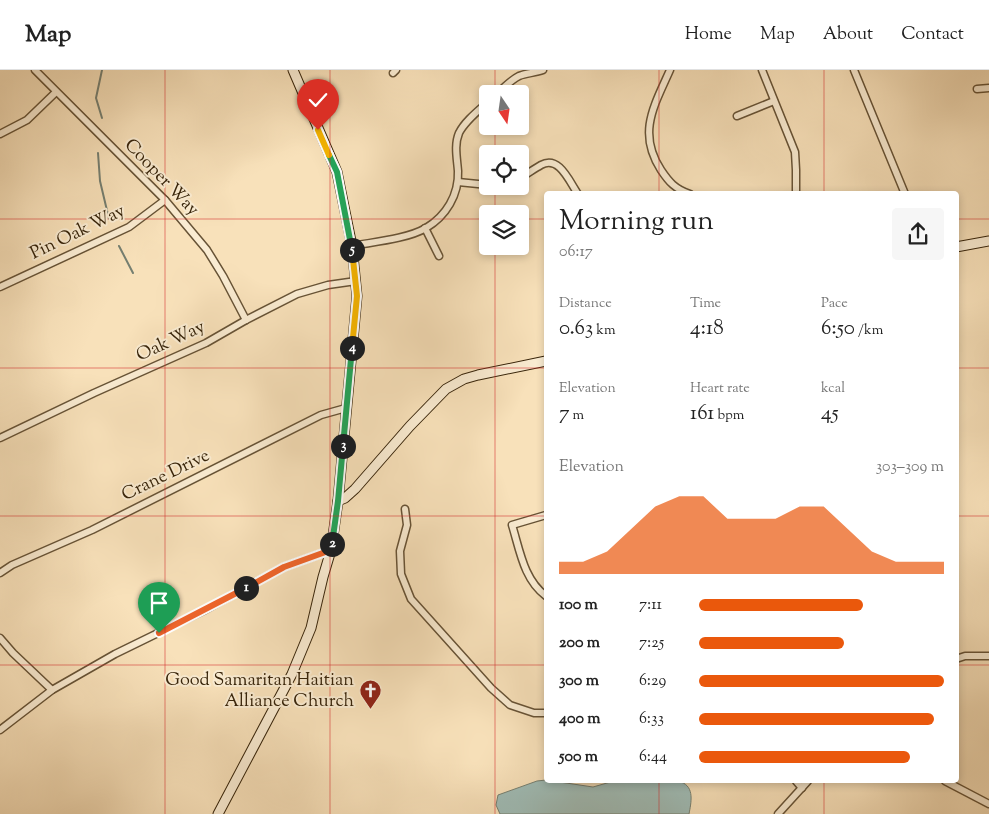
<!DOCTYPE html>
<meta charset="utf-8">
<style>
:root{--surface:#fff;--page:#f6f6f6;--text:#222;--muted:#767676;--line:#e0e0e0;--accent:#ea580c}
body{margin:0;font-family:"Sorts Mill Goudy",serif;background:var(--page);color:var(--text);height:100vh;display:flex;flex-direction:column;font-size:19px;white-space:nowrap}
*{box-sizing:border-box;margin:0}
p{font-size:16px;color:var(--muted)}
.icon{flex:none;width:28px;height:28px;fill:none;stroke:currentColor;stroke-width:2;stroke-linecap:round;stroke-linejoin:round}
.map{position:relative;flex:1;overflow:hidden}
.drawer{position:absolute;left:544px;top:121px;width:415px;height:592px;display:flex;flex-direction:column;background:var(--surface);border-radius:5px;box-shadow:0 2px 8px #0003}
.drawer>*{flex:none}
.needle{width:32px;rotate:167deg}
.fabs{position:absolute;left:479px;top:15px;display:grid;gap:10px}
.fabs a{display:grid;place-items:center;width:50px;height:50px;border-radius:5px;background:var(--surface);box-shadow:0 2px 8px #0003;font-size:25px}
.pin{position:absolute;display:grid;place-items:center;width:42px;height:42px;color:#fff;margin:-51px -21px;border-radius:50% 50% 50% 0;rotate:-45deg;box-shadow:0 0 5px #0007}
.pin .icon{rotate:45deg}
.km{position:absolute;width:25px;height:25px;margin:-12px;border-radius:50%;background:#222;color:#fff;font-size:14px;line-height:25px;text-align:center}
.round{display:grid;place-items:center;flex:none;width:52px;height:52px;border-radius:5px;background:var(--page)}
.summary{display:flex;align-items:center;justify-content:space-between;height:85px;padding:0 15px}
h1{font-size:28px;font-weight:600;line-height:38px}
.stats{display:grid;grid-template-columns:repeat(3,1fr);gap:8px;height:85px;padding:5px 15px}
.stats div{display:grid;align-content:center}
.stats b{font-size:21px;font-weight:600}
.stats small{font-size:14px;font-weight:400}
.stats p{font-size:14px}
.chart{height:140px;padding:10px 15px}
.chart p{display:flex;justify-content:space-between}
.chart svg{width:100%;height:90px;margin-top:5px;fill:var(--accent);opacity:.7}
ul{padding:0 15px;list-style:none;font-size:16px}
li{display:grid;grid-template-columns:80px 60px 1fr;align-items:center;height:38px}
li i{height:12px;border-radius:6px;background:var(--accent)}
header{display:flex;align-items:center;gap:30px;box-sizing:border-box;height:70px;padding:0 25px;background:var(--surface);border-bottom:1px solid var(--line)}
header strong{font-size:24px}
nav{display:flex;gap:28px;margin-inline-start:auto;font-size:18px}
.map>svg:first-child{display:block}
</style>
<header>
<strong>Map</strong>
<nav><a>Home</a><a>Map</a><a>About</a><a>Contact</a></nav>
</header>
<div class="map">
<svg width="989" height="744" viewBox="0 0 989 744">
<rect width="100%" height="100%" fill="#f8e1ba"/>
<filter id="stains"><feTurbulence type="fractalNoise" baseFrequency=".004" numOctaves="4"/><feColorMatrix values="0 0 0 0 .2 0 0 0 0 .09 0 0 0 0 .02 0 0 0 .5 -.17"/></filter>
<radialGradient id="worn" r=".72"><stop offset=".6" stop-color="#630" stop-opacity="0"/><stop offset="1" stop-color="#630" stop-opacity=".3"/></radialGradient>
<path fill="#9fbcb6" stroke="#757f71" d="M546,710L593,717L614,711L681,712C695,717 691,733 689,744H500L496,735L498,725L537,711Z"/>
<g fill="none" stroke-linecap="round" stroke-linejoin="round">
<g stroke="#757f71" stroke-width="2">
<path d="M102,48L96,28L102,0"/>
<path d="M98,83L100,111L109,149"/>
<path d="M119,176L133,203"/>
</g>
<defs>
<g id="street">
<path d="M35,0L165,130L207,180L223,206L246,250"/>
<path d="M670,0C654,36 637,63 661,100C669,112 675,119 690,124"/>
<path d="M762,0L795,82L796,100V124"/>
<path d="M854,0L905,124"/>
<path d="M393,3L396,0"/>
<path d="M977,19L989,18"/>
<path d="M497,24C504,17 511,10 519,6C526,3 535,3 543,0"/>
<path d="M737,46L774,31"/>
<path d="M0,64L27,50L56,22"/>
<path d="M520,108C527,104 534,99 541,95C559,85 569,111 578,124"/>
<path d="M458,112L488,115"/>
<path d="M425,158L439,186"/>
<path d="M352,176C373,172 407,169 426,158C446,146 459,125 458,101C457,88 454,75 459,63C465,51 478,41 488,32"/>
<path d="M0,217L129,157L165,130"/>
<path d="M0,368L94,323L206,273L246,250L297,224L328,215L356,211"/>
<path d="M405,439L407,455L400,481L401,504L411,529L491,618L510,635L534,643H546"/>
<path d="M546,445L512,455C520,481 524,510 546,526"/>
<path d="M0,503L12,495L92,460L321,345L346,338"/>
<path d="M0,568L13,583L52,620"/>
<path d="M956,589L965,586H989"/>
<path d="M0,660L52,620L115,584L203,541L284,497L331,480"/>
<path d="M796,711L802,718"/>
<path d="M945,711L989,734"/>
<path d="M778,744L808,711"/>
</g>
<g id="secondary">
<path d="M956,177L989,171"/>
<path d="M338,431L345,428L355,419L410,356L446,319L464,309L478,305L546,291"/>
<path d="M218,744L292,604L311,558L323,507L331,480L338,431L357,226L352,176L337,102L293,0"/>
</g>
</defs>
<use href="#street" stroke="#675336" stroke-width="9"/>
<use href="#secondary" stroke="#37240a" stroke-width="11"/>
<use href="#street" stroke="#faecd2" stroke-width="6"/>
<use href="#secondary" stroke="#faecd2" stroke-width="9"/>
</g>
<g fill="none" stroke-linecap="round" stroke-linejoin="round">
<defs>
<path id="split-1" d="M159,563L246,518"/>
<path id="split-2" d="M246,518L284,497L331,480L332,474"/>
<path id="split-3" d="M332,474L338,431L343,376"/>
<path id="split-4" d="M343,376L352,278"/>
<path id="split-5" d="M352,278L357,226L352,180"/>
<path id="split-6" d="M329,85L337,102L352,180"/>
<path id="split-7" d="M318,60L329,85"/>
</defs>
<use href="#split-1" stroke="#fff" stroke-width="10"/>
<use href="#split-2" stroke="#fff" stroke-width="10"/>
<use href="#split-3" stroke="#fff" stroke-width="10"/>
<use href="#split-4" stroke="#fff" stroke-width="10"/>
<use href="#split-5" stroke="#fff" stroke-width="10"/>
<use href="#split-6" stroke="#fff" stroke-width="10"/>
<use href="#split-7" stroke="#fff" stroke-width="10"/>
<use href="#split-1" stroke="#f0652b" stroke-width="6"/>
<use href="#split-2" stroke="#f0652b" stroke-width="6"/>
<use href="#split-3" stroke="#22a559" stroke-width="6"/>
<use href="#split-4" stroke="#22a559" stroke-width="6"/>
<use href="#split-5" stroke="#f5b400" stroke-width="6"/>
<use href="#split-6" stroke="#22a559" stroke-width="6"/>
<use href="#split-7" stroke="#f5b400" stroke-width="6"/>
</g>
<path fill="none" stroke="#d62828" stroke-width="1" stroke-opacity="0.55" d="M165,0V744M330,0V744M495,0V24M659,0V124M824,0V124M495,56V84M495,116V144M0,149H488M520,149H546M956,149H989M495,176V744M0,298H546M956,298H989M0,446H546M956,446H989M0,595H546M956,595H989M659,711V744M824,711V744"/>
<defs>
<symbol id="church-pin" viewBox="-11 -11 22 30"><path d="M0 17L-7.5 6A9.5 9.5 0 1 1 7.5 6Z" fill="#8f2418" stroke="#faecd2"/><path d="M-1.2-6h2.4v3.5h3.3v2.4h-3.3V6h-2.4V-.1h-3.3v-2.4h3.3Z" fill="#fff"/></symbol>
</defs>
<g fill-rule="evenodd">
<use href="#church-pin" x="358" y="608" width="25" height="34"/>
</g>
<g text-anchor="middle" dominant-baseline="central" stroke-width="4" stroke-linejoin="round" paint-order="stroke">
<g font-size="18" fill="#37240a" stroke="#faecd2">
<text transform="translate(161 108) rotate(46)">Cooper Way</text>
<text transform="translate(78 163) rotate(-26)">Pin Oak Way</text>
<text transform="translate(171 272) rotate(-25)">Oak Way</text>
<text transform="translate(166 406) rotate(-26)">Crane Drive</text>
</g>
<g font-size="18" fill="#37240a" stroke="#faecd2" text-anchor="end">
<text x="354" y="611">Good Samaritan Haitian<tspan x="354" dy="21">Alliance Church</tspan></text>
</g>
</g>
<rect width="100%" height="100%" filter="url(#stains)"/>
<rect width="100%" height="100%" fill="url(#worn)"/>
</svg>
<div class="fabs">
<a><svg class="needle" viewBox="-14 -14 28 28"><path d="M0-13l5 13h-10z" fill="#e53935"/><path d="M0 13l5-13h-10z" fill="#767676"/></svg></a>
<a><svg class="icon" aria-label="locate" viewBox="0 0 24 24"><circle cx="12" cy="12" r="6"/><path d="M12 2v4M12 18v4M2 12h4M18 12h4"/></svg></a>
<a><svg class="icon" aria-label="layers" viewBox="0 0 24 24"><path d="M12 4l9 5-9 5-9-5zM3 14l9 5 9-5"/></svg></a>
</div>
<div class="pin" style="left:159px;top:563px;background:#1e9e55"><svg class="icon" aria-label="arrive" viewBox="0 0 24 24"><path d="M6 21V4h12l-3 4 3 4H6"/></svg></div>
<div class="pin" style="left:318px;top:60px;background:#d93025"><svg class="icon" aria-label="check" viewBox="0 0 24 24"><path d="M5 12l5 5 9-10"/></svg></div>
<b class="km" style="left:246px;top:518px">1</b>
<b class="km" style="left:332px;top:474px">2</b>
<b class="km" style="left:343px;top:376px">3</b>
<b class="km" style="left:352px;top:278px">4</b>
<b class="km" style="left:352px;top:180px">5</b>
<section class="drawer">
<div class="summary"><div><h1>Morning run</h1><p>06:17</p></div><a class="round"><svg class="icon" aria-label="share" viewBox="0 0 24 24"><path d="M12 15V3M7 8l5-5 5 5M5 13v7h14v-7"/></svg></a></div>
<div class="stats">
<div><p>Distance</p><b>0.63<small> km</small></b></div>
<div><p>Time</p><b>4:18</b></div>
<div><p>Pace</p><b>6:50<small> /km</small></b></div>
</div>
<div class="stats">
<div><p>Elevation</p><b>7<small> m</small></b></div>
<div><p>Heart rate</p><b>161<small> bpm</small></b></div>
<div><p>kcal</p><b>45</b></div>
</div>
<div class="chart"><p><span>Elevation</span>303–309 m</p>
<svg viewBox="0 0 160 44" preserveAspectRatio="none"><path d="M0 44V38L10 38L20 33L30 22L40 11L50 6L60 6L70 17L80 17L90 17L100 11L110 11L120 22L130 33L140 38L150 38L160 38V44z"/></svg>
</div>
<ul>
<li><b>100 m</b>7:11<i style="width:67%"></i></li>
<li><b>200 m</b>7:25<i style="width:59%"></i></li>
<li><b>300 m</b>6:29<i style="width:100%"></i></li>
<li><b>400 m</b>6:33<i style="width:96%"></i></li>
<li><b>500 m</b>6:44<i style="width:86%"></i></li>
</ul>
</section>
</div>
